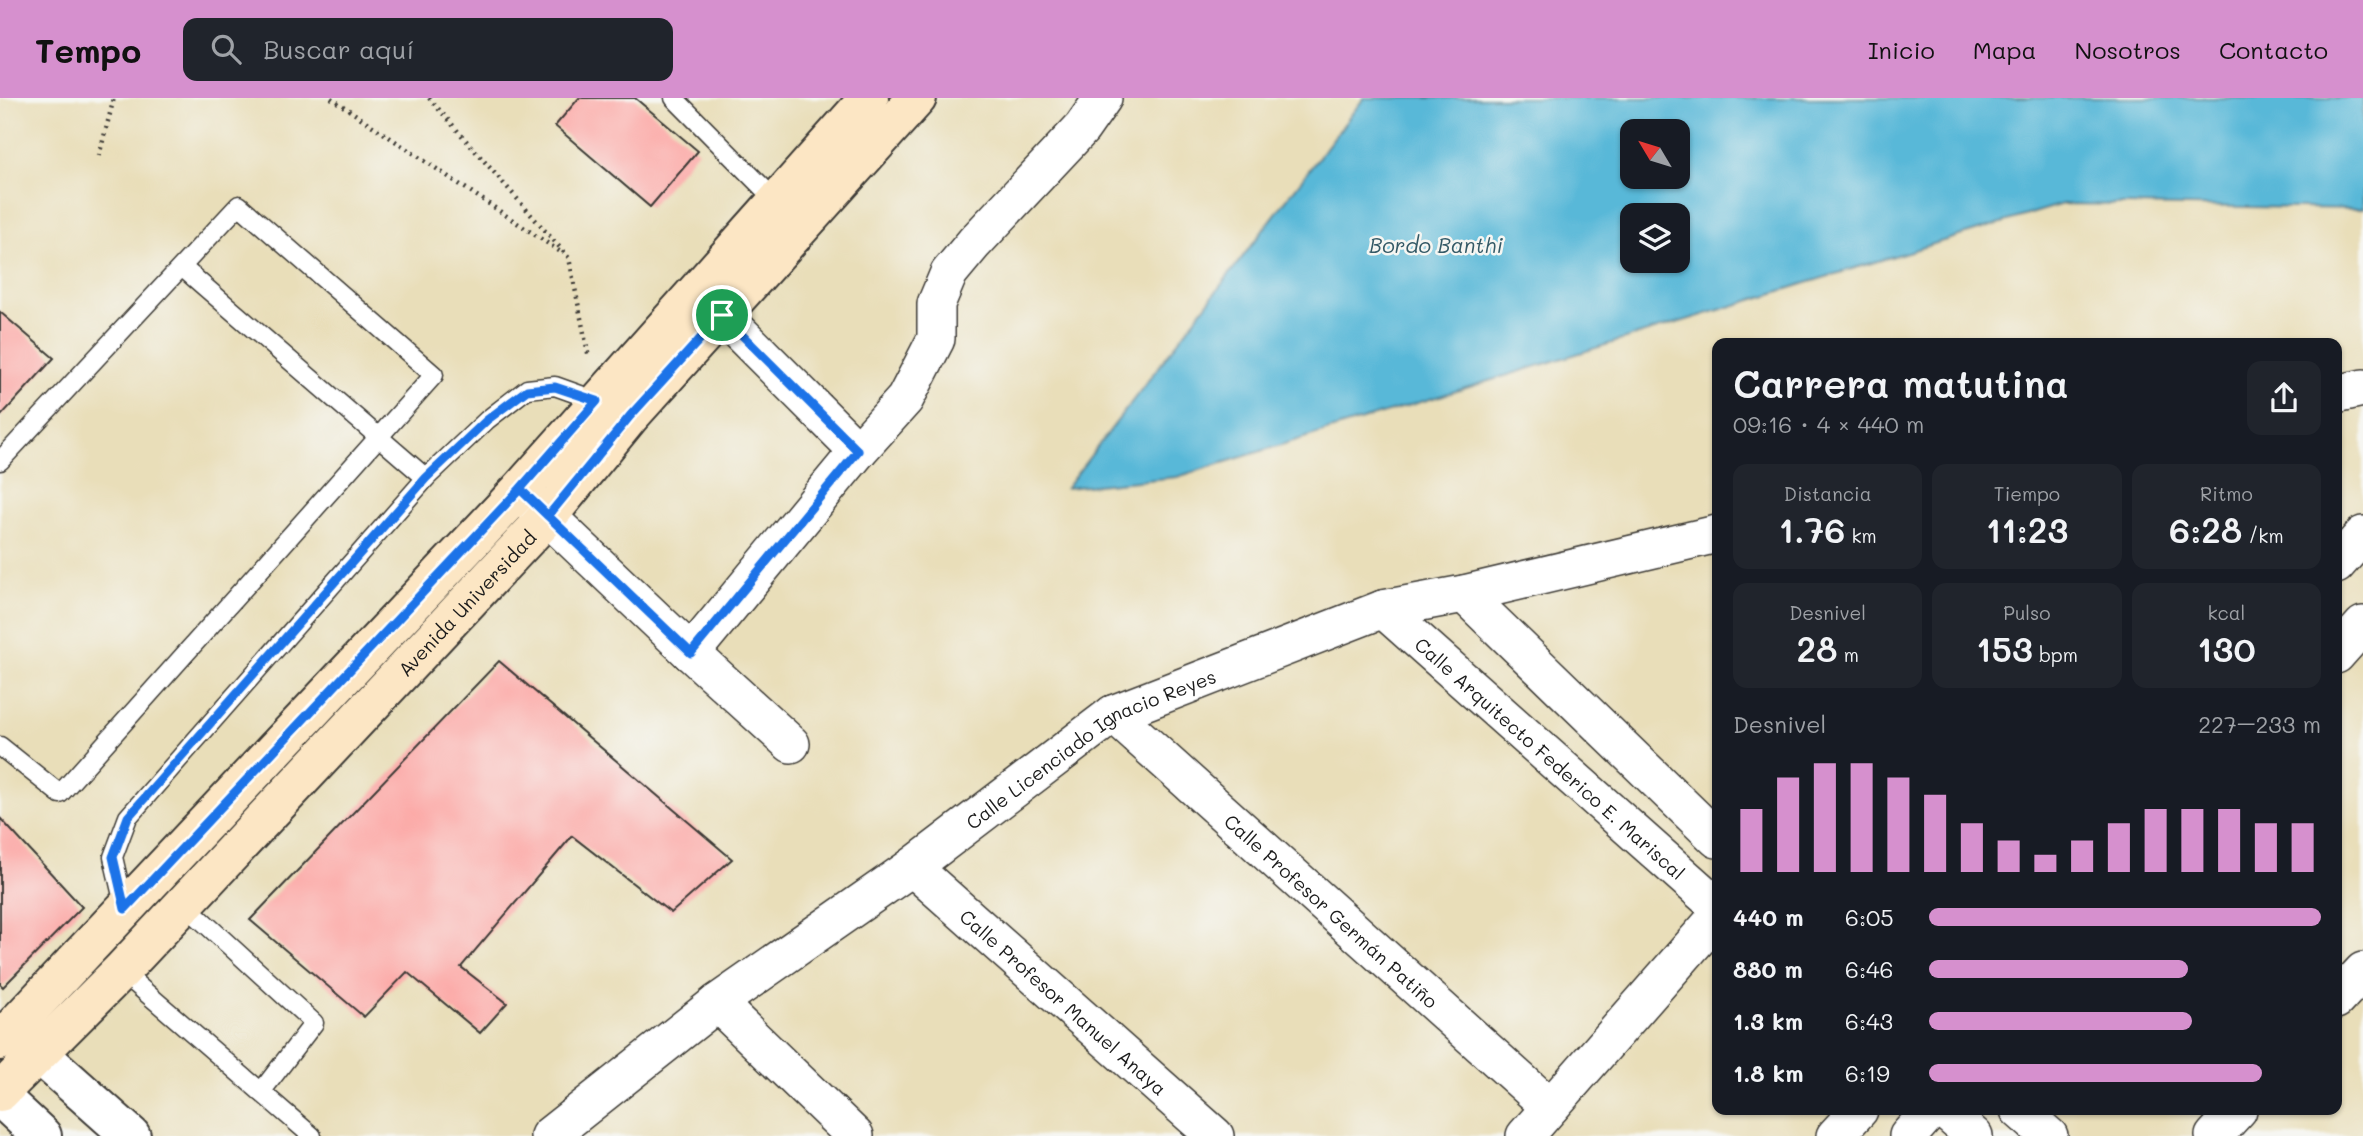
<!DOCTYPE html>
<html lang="es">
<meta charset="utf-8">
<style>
:root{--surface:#171b24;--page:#20242c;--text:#f1f3f6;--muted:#9ea1a6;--accent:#d690ce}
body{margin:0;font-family:Mali,sans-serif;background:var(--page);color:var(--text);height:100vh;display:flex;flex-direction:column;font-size:26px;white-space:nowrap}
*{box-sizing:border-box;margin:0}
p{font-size:23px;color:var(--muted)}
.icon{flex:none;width:38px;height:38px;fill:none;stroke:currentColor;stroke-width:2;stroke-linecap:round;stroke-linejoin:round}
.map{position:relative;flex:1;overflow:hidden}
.details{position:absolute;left:1712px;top:240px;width:630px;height:777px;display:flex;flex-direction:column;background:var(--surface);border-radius:14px;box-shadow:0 2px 5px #0004}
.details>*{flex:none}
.needle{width:46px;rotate:308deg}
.buttons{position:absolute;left:1620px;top:21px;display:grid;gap:14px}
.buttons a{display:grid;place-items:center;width:70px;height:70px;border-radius:14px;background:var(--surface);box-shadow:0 2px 5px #0004;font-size:35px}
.pin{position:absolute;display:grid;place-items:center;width:60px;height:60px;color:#fff;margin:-30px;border:4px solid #fff;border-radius:50%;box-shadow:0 2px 7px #0007}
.round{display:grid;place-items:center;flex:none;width:74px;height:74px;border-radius:14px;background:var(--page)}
.summary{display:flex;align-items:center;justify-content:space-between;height:119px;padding:0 21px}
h1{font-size:38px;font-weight:600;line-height:52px}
.stats{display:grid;grid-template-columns:repeat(3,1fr);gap:10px;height:119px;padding:7px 21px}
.stats div{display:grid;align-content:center;border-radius:14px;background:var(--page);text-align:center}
.stats b{font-size:35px;font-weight:600}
.stats small{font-size:19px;font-weight:400}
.stats p{font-size:19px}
.chart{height:196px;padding:14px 21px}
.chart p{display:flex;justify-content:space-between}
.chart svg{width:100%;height:126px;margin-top:7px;stroke:var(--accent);stroke-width:6}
ul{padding:0 21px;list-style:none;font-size:23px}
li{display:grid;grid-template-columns:112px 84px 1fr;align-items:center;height:52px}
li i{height:18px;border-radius:9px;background:var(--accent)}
header{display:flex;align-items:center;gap:42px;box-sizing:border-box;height:98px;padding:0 35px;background:var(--accent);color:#111}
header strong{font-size:33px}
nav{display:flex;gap:38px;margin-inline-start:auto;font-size:24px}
.search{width:490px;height:63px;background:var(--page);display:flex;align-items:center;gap:18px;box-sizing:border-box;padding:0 24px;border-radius:14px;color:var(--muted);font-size:26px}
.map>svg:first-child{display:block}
</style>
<header>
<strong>Tempo</strong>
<div class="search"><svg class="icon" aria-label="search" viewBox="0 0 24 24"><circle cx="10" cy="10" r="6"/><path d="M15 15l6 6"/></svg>Buscar aquí</div>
<nav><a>Inicio</a><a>Mapa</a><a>Nosotros</a><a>Contacto</a></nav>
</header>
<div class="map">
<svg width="2363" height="1038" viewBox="0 0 2363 1038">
<rect width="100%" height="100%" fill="#f6f6f2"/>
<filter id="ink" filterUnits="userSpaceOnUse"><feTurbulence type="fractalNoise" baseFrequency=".0143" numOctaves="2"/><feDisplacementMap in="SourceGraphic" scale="14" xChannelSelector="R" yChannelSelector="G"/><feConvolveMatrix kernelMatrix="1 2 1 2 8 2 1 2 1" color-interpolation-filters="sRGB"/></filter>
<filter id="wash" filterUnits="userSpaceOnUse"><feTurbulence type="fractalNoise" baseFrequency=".00686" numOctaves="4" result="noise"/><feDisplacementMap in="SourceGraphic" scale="28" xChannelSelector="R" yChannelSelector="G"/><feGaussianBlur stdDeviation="1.57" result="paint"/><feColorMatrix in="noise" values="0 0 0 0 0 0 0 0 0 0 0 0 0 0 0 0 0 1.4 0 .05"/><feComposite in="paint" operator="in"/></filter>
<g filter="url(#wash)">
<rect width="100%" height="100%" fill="#e9deb9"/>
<path fill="#59b8d8" stroke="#3a6a7a" stroke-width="2" fill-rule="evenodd" d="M1364,0H2363V111L2063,106L1177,379L1066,390ZM1633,33H1678V79H1633ZM1633,117H1678V163H1633Z"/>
<g id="blocks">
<g fill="#fca8a6">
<path d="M579,0H635L698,53L650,109L555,28Z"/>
<path d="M0,214L54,260L0,319Z"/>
<path d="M499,563L732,761L671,815L572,738L461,869L507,905L480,935L407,874L364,919L250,822Z"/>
<path d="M0,720L82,809L3,889L0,886Z"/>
</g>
</g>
</g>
<g filter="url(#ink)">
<use href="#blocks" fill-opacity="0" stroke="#3b3934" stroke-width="2"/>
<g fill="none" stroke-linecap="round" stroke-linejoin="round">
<defs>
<g id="service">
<path d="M674,0L776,103"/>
<path d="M183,170L426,380"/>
<path d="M0,363L239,107L434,277L60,696L0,648"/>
<path d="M184,806L314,925L261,994"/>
<path d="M125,811L113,759L128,719L426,380L487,322L527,291L555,288L597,303"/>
<path d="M121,873L312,1038"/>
</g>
<g id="minor">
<path d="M722,217L858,353"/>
<path d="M2336,296L2363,290"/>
<path d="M526,398L691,555L791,646"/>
<path d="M2336,467L2363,437"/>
<path d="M1464,496L1717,741"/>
<path id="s1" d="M1383,511L1717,808"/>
<path d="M691,555L858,353L905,301L936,241V206L949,175L974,145L1082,30L1103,0"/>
<path d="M2336,557L2363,527"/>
<path id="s2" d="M1113,616L1550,1009"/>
<path id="s3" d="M912,769L1215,1038"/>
<path d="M2336,902L2363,873"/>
<path d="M717,905L855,1038"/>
<path d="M1944,1012L1974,1038"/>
<path d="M2019,1012L2049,1038"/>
<path id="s4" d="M549,1038L717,905L912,769L1113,616L1383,511L1464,496L1717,436"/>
<path d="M1525,1038L1717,819"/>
<path d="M1835,1038L1859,1012"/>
<path d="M1908,1038L1931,1012"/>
<path d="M2214,1038L2238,1012"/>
</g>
<g id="tertiary">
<path d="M38,955L131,1038"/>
<path d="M0,999L42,1038"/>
</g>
<g id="secondary">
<path d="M0,943L520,392L869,0"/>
<path id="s5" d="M0,994L121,873L548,418L630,318L917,0"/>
</g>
</defs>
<use href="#service" stroke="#3b3934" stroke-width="21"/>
<use href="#minor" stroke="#3b3934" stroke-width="40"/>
<use href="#tertiary" stroke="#3b3934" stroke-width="42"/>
<use href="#secondary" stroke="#3b3934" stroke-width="42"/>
<g stroke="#3b3934" stroke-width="4.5" stroke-dasharray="2 5" stroke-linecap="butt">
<path d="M331,0L562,155"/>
<path d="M429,0L569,160L589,260"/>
<path d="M99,58L114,0"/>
</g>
<use href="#service" stroke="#fff" stroke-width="18"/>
<use href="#minor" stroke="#fff" stroke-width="37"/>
<use href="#tertiary" stroke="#fff" stroke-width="38"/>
<use href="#secondary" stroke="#fce6c4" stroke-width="38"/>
</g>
</g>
<g fill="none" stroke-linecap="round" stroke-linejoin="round" filter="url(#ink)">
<defs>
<path id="route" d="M722,217L630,318L548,418L520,391L597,303L555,289L527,292L487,322L426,380L128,719L113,759L125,811L520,391L691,555L858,353L722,217"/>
</defs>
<use href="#route" stroke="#fff" stroke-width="14"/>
<use href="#route" stroke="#1a73e8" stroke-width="9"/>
</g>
<g text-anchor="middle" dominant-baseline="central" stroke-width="5" stroke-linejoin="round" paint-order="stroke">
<g font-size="19" fill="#1c1c1c" stroke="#f6f6f2">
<text stroke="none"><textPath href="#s5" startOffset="676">Avenida Universidad</textPath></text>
<text stroke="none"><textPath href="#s4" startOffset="668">Calle Licenciado Ignacio Reyes</textPath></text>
<text stroke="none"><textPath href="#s1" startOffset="224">Calle Arquitecto Federico E. Mariscal</textPath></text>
<text stroke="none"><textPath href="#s2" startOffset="294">Calle Profesor Germán Patiño</textPath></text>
<text stroke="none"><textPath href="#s3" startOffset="203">Calle Profesor Manuel Anaya</textPath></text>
</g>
<g font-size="21" font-style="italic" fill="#345a67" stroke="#f6f6f2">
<text x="1436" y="146">Bordo Banthi</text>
</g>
</g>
</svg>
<div class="buttons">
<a><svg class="needle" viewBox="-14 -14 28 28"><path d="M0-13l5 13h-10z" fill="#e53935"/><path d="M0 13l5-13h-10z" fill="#9ea1a6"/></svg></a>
<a><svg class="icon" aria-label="layers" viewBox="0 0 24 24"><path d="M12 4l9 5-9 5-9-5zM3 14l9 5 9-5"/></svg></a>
</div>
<div class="pin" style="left:722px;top:217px;background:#1e9e55"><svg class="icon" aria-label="arrive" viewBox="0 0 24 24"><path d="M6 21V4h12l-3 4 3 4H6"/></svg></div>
<section class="details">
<div class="summary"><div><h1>Carrera matutina</h1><p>09:16 · 4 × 440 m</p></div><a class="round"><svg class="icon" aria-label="share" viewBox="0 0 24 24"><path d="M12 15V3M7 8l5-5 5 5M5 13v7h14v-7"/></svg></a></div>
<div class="stats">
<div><p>Distancia</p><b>1.76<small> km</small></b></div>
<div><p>Tiempo</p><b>11:23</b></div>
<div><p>Ritmo</p><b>6:28<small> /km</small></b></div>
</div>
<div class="stats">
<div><p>Desnivel</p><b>28<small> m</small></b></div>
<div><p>Pulso</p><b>153<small> bpm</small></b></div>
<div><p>kcal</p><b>130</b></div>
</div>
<div class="chart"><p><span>Desnivel</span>227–233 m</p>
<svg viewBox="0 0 160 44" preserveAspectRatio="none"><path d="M5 44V22M15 44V11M25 44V6M35 44V6M45 44V11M55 44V17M65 44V27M75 44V33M85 44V38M95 44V33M105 44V27M115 44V22M125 44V22M135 44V22M145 44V27M155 44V27"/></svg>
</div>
<ul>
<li><b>440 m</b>6:05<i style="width:100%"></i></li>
<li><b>880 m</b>6:46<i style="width:66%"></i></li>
<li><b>1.3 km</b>6:43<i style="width:67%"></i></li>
<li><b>1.8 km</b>6:19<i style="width:85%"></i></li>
</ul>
</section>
</div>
